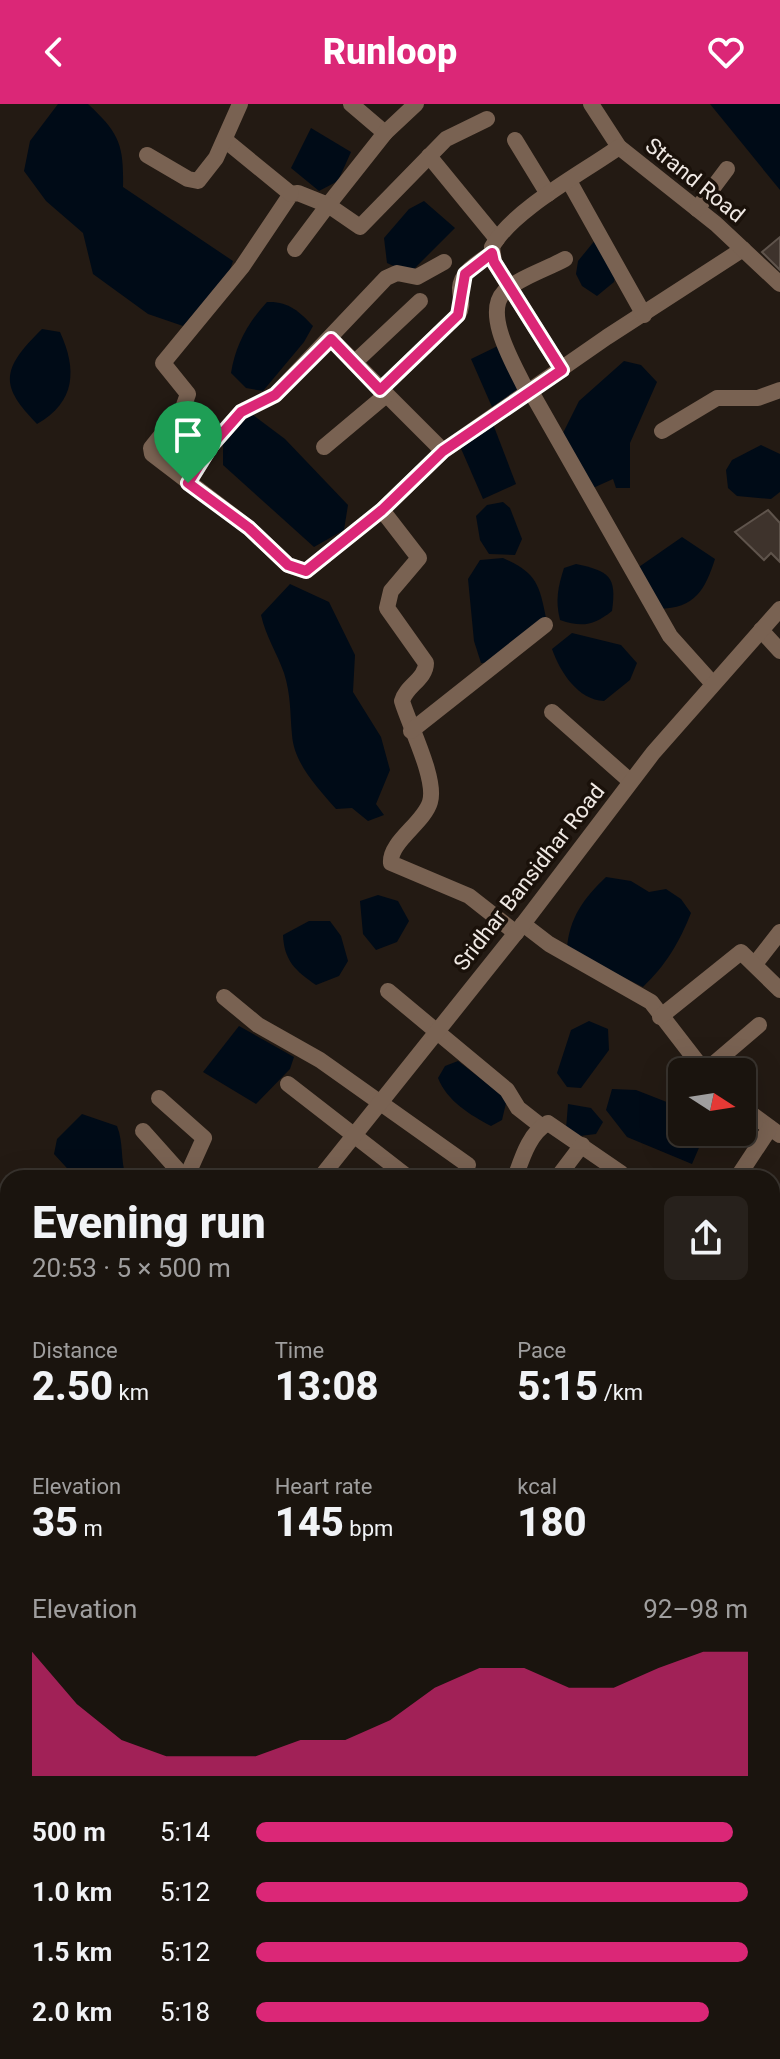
<!DOCTYPE html>
<meta charset="utf-8">
<style>
:root{--surface:#1a140e;--page:#27211c;--text:#f1f3f6;--muted:#9f9e9e;--line:#38332e;--accent:#db2777}
body{margin:0;font-family:Roboto,sans-serif;background:var(--page);color:var(--text);height:100vh;display:flex;flex-direction:column;font-size:30px;white-space:nowrap}
*{box-sizing:border-box;margin:0}
p{font-size:26px;color:var(--muted)}
.icon{flex:none;width:44px;height:44px;fill:none;stroke:currentColor;stroke-width:2;stroke-linecap:round;stroke-linejoin:round}
.map{position:relative;flex:1;overflow:hidden}
.panel{position:absolute;left:0px;top:1066px;width:780px;height:890px;display:flex;flex-direction:column;background:var(--surface);border-radius:24px 24px 0 0;box-shadow:0 8px 32px #0002,0 0 0 2px var(--line)}
.panel>*{flex:none}
.needle{width:52px;rotate:102deg}
.controls{position:absolute;left:668px;top:954px;display:grid;gap:16px}
.controls a{display:grid;place-items:center;width:88px;height:88px;border-radius:12px;background:var(--surface);box-shadow:0 8px 32px #0002,0 0 0 2px var(--line);font-size:40px}
.pin{position:absolute;display:grid;place-items:center;width:68px;height:68px;color:#fff;margin:-82px -34px;border-radius:50% 50% 50% 0;rotate:-45deg;box-shadow:0 0 8px #0007}
.pin .icon{rotate:45deg}
.round{display:grid;place-items:center;flex:none;width:84px;height:84px;border-radius:12px;background:var(--page)}
.overview{display:flex;align-items:center;justify-content:space-between;height:136px;padding:0 32px}
h1{font-size:44px;font-weight:800;line-height:60px}
.figures{display:grid;grid-template-columns:repeat(3,1fr);gap:12px;height:136px;padding:8px 32px}
.figures div{display:grid;align-content:center}
.figures b{font-size:40px;font-weight:800}
.figures small{font-size:22px;font-weight:400}
.figures p{font-size:22px}
.chart{height:224px;padding:16px 32px}
.chart p{display:flex;justify-content:space-between}
.chart svg{width:100%;height:144px;margin-top:8px;fill:var(--accent);opacity:.7}
ul{padding:0 32px;list-style:none;font-size:26px}
li{display:grid;grid-template-columns:128px 96px 1fr;align-items:center;height:60px}
li i{height:20px;border-radius:10px;background:var(--accent)}
header{display:flex;justify-content:space-between;align-items:center;height:104px;padding:0 32px;background:var(--accent);color:#fff;font-size:36px;font-weight:800}
.map>svg:first-child{display:block}
</style>
<header><svg class="icon" aria-label="back" viewBox="0 0 24 24"><path d="M15 5l-7 7 7 7"/></svg>Runloop<svg class="icon" aria-label="heart" viewBox="0 0 24 24"><path d="M12 20l-8-8c-3-5 5-10 8-4 3-6 11-1 8 4z"/></svg></header>
<div class="map">
<svg width="780" height="1955" viewBox="0 0 780 1955">
<rect width="100%" height="100%" fill="#231a13"/>
<g fill="#000b17">
<path d="M58,0H88C119,29 124,40 123,83L233,157L229,169L183,222L148,210L93,170L83,129L46,97L24,67L30,37Z"/>
<path d="M710,0H780V86Z"/>
<path d="M311,24L351,48L338,77L319,87L291,64Z"/>
<path d="M424,97L455,124L413,166L400,165L387,159L384,134L409,105Z"/>
<path d="M596,135L619,154L614,178L597,192L582,182L576,170L578,157Z"/>
<path d="M267,198C288,197 299,207 313,222L304,238L263,287L246,284L231,269C235,242 248,218 267,198Z"/>
<path d="M42,225L60,228C77,265 76,298 37,320C0,282 0,266 42,225Z"/>
<path d="M504,239L523,285L492,303L471,255Z"/>
<path d="M624,257L641,261L657,278L630,339V384H616L613,375L593,384L563,329L579,297Z"/>
<path d="M249,308L285,335L348,401L344,426L314,443L223,361V340Z"/>
<path d="M493,320L516,380L483,395L459,340Z"/>
<path d="M761,341L780,350V388L771,395L737,392L728,384L726,366L732,356Z"/>
<path d="M503,398L510,404L522,435L515,451L489,450L480,436L476,412L487,401Z"/>
<path d="M682,433L715,455C705,486 695,504 659,505L636,465Z"/>
<path d="M503,454C536,469 539,479 546,514L496,558L481,559L474,537L468,475L480,456Z"/>
<path d="M576,460C609,467 617,472 612,507C594,521 583,524 560,516C555,496 558,483 564,464Z"/>
<path d="M290,480L329,498L355,551L353,588L381,633L390,666L376,700L384,711L368,717L352,704L336,705C318,684 294,660 292,631C290,609 291,591 284,569C277,549 266,533 261,511Z"/>
<path d="M572,529L621,541L637,559L630,576L604,597C578,596 560,568 552,545Z"/>
<path d="M606,773L631,777L649,788L666,785L681,795L691,809C679,839 666,861 643,883L567,845C569,814 584,794 606,773Z"/>
<path d="M378,791L398,797L409,817L397,838L376,846L363,830L360,797Z"/>
<path d="M309,817H330L341,832L348,857L339,872L316,881C295,867 284,856 283,831Z"/>
<path d="M589,917L608,925L609,946L581,984L567,983L557,969L571,926Z"/>
<path d="M239,922L294,953L290,965L256,1000L203,968Z"/>
<path d="M458,957L507,995L502,1016L491,1022C470,1011 447,997 438,974L445,962Z"/>
<path d="M612,985L636,986L682,1004V1028H700L701,1039L692,1060L627,1033L606,1006Z"/>
<path d="M568,1000L591,1004L603,1018L596,1030L580,1032L566,1025Z"/>
<path d="M82,1010L117,1022C124,1040 120,1055 126,1073L76,1074L54,1050L57,1035Z"/>
<path d="M772,1496L780,1502V1583L775,1587Z"/>
</g>
<g fill="#3e332c" stroke="#5f544c" stroke-width="2">
<path d="M780,133V166L762,148Z"/>
<path d="M768,406L780,419V458L771,449L764,456L735,428Z"/>
</g>
<g fill="none" stroke-linecap="round" stroke-linejoin="round">
<g stroke="#796252" stroke-width="16">
<path d="M351,0L385,29"/>
<path d="M416,0L385,29L328,101L298,89L291,90L242,163L163,259L188,290L183,304L151,344L152,350L249,424L288,461L306,467L382,406L443,347L607,233L743,145"/>
<path d="M591,0L619,43L716,120L780,180"/>
<path d="M225,36L291,90"/>
<path d="M515,36L548,90"/>
<path d="M147,51L188,75L198,77L216,54L240,0"/>
<path d="M429,52L497,135"/>
<path d="M569,77L644,211"/>
<path d="M697,105L727,65"/>
<path d="M295,145L328,101L360,123L446,35L487,15"/>
<path d="M331,235L443,347"/>
<path d="M354,259L420,197"/>
<path d="M562,266L494,158L492,143C512,106 584,68 619,43"/>
<path d="M380,286L458,211C464,201 460,194 460,184C461,167 480,158 492,149"/>
<path d="M530,286L670,532L713,580"/>
<path d="M527,288C517,265 482,211 504,188C518,174 547,165 565,155"/>
<path d="M662,327L717,294H758L780,286"/>
<path d="M324,343L386,291"/>
<path d="M188,379L211,342L241,308L275,291L386,174L397,169L417,173L444,158"/>
<path d="M382,406L419,454L391,487L387,504L426,559C426,575 406,582 402,597C409,621 437,675 430,698C424,719 389,738 391,759L469,792L516,829"/>
<path d="M761,526L780,547"/>
<path d="M552,608L630,677"/>
<path d="M411,627L545,521"/>
<path d="M523,820L549,840L651,898L705,968"/>
<path d="M755,860L780,828"/>
<path d="M388,887L507,986L518,1004L541,1022"/>
<path d="M224,893L258,921L320,956L468,1061"/>
<path d="M660,913L741,848L780,886"/>
<path d="M704,968L759,921"/>
<path d="M288,980L409,1074"/>
<path d="M159,994L204,1034L186,1074"/>
<path d="M742,1003L780,1031"/>
<path d="M143,1027L185,1074"/>
<path d="M516,1071C522,1054 530,1028 548,1019L621,1069"/>
<path d="M320,1074L523,820L653,649L780,505"/>
<path d="M557,1074L582,1041"/>
<path d="M737,1074L770,1024"/>
<path d="M772,1141L780,1145"/>
<path d="M772,1279L780,1270"/>
<path d="M772,1317L780,1324"/>
<path d="M772,1358L780,1365"/>
<path d="M0,1404L8,1409"/>
<path d="M772,1414L780,1419"/>
<path d="M0,1457L8,1448"/>
<path d="M772,1490L780,1494"/>
<path d="M0,1577L8,1588"/>
<path d="M772,1608L780,1594"/>
<path d="M772,1621L780,1626"/>
<path d="M0,1672L8,1662"/>
<path d="M772,1702L780,1691"/>
<path d="M772,1783L780,1788"/>
<path d="M0,1830L8,1819"/>
<path d="M0,1920L8,1924"/>
<path d="M49,1948L57,1955"/>
<path d="M404,1948L418,1955"/>
<path d="M621,1948V1955"/>
<path d="M117,1955L124,1948"/>
<path d="M196,1955L202,1948"/>
<path d="M565,1955L571,1948"/>
</g>
</g>
<g fill="none" stroke-linecap="round" stroke-linejoin="round">
<defs>
<path id="route" d="M492,149L494,158L562,266L443,347L382,406L306,467L288,461L249,424L188,379L211,342L241,308L275,291L331,235L380,286L458,211L465,170Z"/>
</defs>
<use href="#route" stroke="#fff" stroke-width="16"/>
<use href="#route" stroke="#db2777" stroke-width="10"/>
</g>
<g text-anchor="middle" dominant-baseline="central" stroke-width="7" stroke-linejoin="round" paint-order="stroke">
<g font-size="22" fill="#f0e9e4" stroke="#1a110a">
<text transform="translate(695 76) rotate(39)">Strand Road</text>
<text transform="translate(529 773) rotate(-52)">Sridhar Bansidhar Road</text>
</g>
</g>
</svg>
<div class="controls">
<a><svg class="needle" viewBox="-14 -14 28 28"><path d="M0-13l5 13h-10z" fill="#e53935"/><path d="M0 13l5-13h-10z" fill="#9f9e9e"/></svg></a>
</div>
<div class="pin" style="left:188px;top:379px;background:#1e9e55"><svg class="icon" aria-label="arrive" viewBox="0 0 24 24"><path d="M6 21V4h12l-3 4 3 4H6"/></svg></div>
<section class="panel">
<div class="overview"><div><h1>Evening run</h1><p>20:53 · 5 × 500 m</p></div><a class="round"><svg class="icon" aria-label="share" viewBox="0 0 24 24"><path d="M12 15V3M7 8l5-5 5 5M5 13v7h14v-7"/></svg></a></div>
<div class="figures">
<div><p>Distance</p><b>2.50<small> km</small></b></div>
<div><p>Time</p><b>13:08</b></div>
<div><p>Pace</p><b>5:15<small> /km</small></b></div>
</div>
<div class="figures">
<div><p>Elevation</p><b>35<small> m</small></b></div>
<div><p>Heart rate</p><b>145<small> bpm</small></b></div>
<div><p>kcal</p><b>180</b></div>
</div>
<div class="chart"><p><span>Elevation</span>92–98 m</p>
<svg viewBox="0 0 160 44" preserveAspectRatio="none"><path d="M0 44V6L10 22L20 33L30 38L40 38L50 38L60 33L70 33L80 27L90 17L100 11L110 11L120 17L130 17L140 11L150 6L160 6V44z"/></svg>
</div>
<ul>
<li><b>500 m</b>5:14<i style="width:97%"></i></li>
<li><b>1.0 km</b>5:12<i style="width:100%"></i></li>
<li><b>1.5 km</b>5:12<i style="width:100%"></i></li>
<li><b>2.0 km</b>5:18<i style="width:92%"></i></li>
</ul>
</section>
</div>
